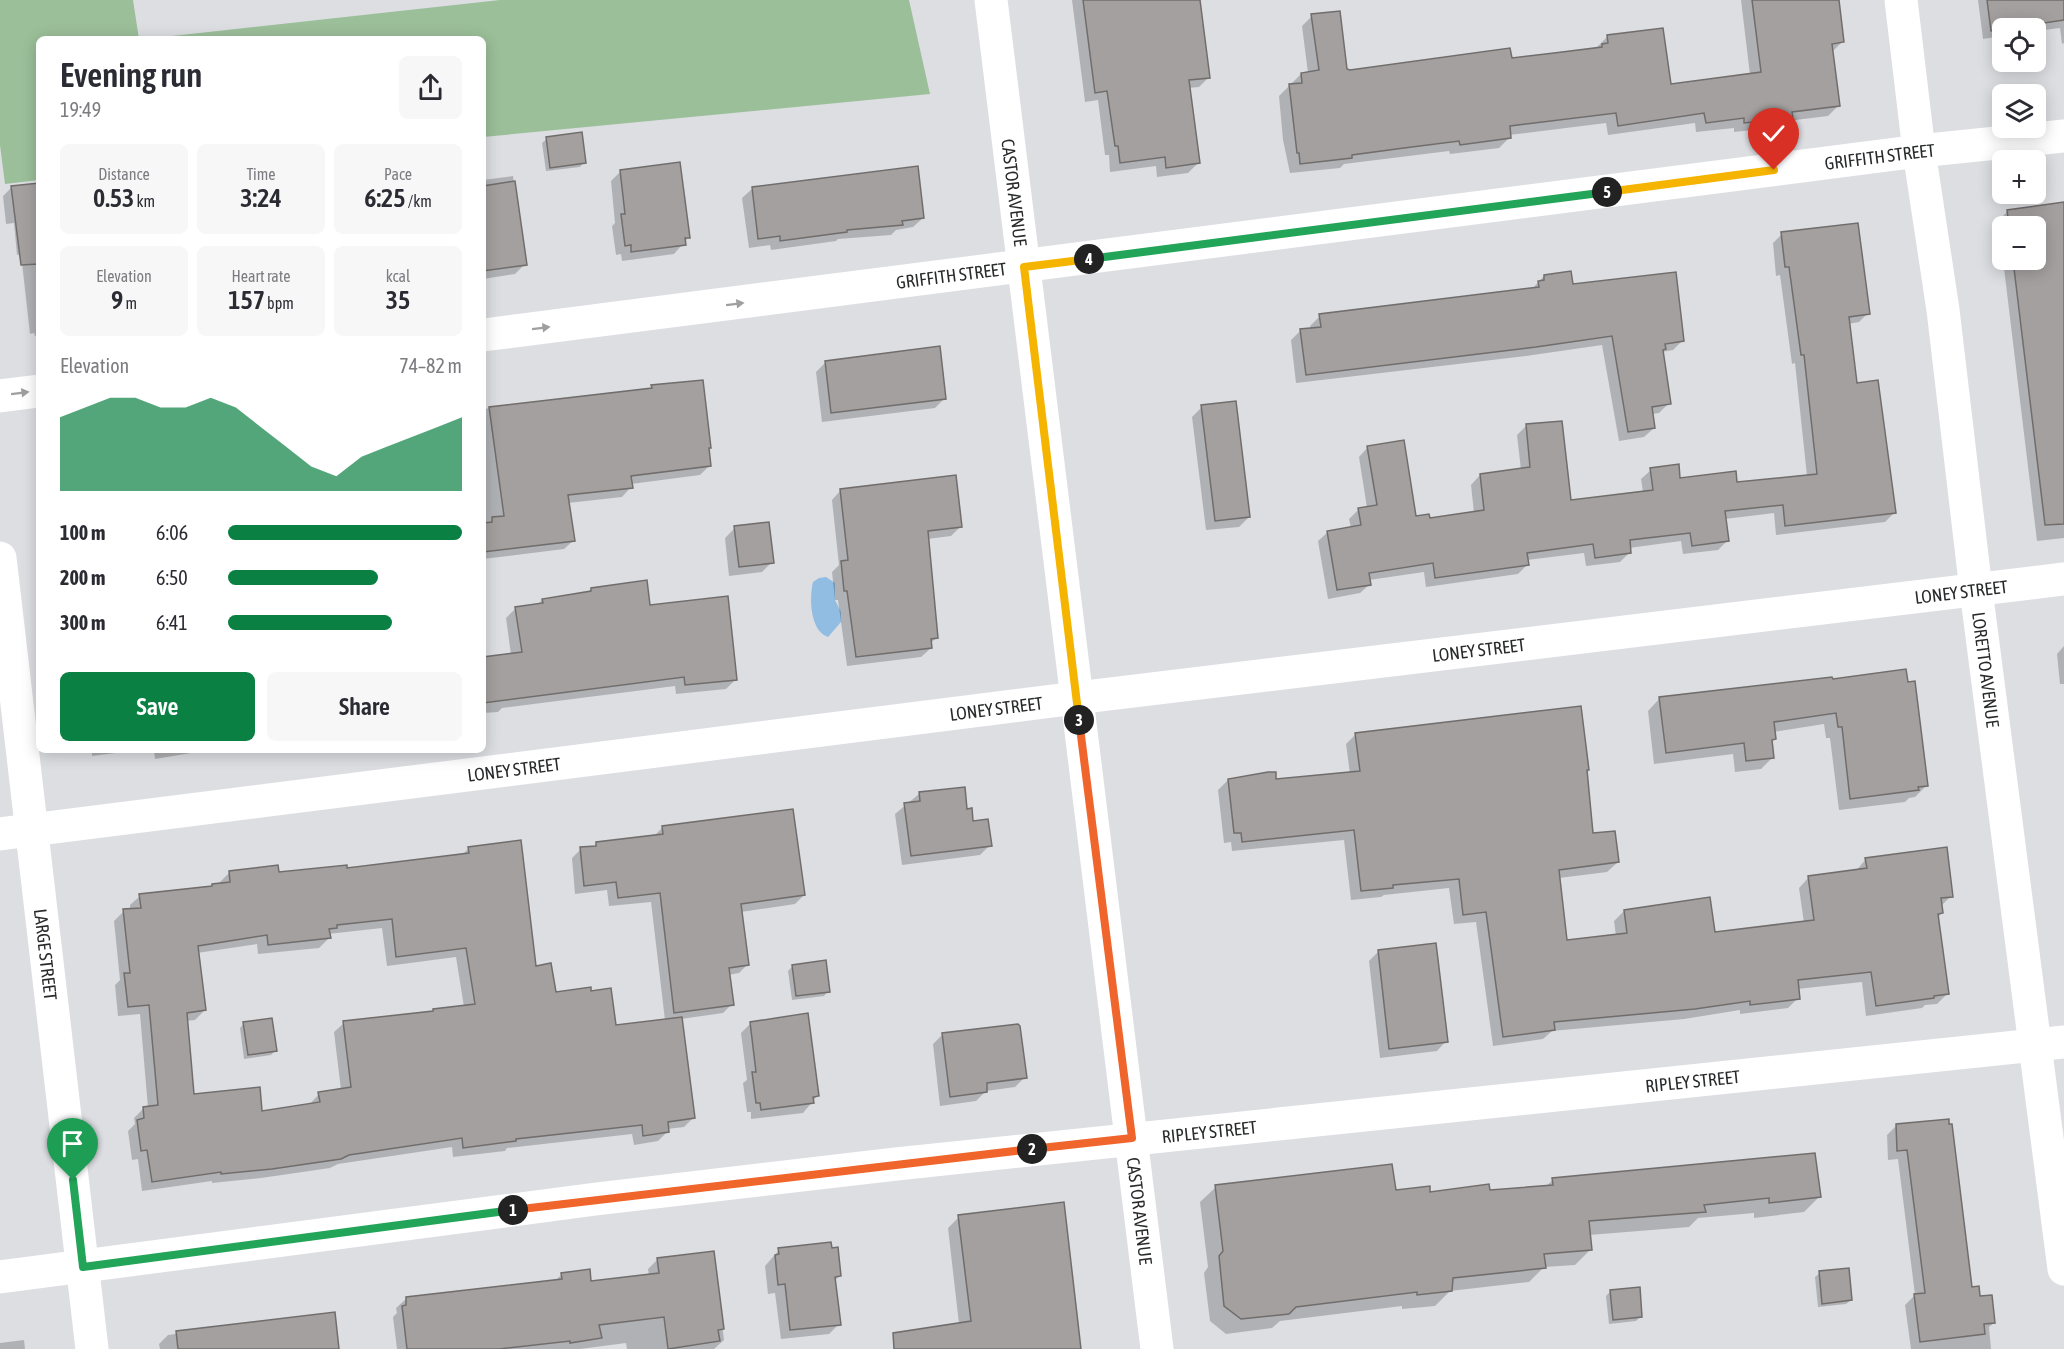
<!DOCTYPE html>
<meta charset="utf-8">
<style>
:root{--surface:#fff;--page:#f7f7f7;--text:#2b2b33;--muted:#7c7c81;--accent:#0b8043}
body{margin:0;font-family:"Asap Condensed",sans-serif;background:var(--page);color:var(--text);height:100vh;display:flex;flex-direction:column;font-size:22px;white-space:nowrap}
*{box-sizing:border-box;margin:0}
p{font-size:20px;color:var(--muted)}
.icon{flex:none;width:33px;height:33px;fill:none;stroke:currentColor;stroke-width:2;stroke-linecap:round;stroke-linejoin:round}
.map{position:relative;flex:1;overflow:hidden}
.details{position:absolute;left:36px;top:36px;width:450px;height:717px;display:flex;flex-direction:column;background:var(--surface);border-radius:9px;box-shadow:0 3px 15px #0003}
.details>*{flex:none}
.tools{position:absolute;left:1992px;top:18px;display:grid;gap:12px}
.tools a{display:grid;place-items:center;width:54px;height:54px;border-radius:9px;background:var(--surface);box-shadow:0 3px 15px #0003;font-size:30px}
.pin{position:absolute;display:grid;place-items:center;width:51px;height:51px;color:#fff;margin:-62px -26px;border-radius:50% 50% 50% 0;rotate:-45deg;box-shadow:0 0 6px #0007}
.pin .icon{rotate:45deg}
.km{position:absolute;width:30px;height:30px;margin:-15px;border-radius:50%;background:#222;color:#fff;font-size:16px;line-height:30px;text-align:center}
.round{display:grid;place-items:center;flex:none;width:63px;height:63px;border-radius:9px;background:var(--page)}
.headline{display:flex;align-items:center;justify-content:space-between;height:102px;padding:0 24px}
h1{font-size:33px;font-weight:600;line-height:45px}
.metrics{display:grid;grid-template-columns:repeat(3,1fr);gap:9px;height:102px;padding:6px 24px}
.metrics div{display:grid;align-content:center;border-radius:9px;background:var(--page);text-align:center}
.metrics b{font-size:26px;font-weight:600}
.metrics small{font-size:16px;font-weight:400}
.metrics p{font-size:16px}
.chart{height:168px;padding:12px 24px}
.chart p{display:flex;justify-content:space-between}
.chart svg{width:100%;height:108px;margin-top:6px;fill:var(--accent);opacity:.7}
.primary-button{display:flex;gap:12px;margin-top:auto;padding:12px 24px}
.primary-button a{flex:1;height:69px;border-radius:9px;background:var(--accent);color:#fff;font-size:24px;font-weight:600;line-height:69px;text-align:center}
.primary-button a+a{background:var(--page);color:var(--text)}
ul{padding:0 24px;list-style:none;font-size:20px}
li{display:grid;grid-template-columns:96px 72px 1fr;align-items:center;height:45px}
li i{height:15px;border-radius:8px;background:var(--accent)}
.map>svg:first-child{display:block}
</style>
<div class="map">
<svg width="2064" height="1349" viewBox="0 0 2064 1349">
<rect width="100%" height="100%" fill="#dcdee2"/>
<g fill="#9bbf99">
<path d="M0,0H133L139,39H39V180L5,184L0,145Z"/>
<path d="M500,0H909L930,94L483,137V39H145Z"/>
</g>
<path fill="#91bde3" d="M826,577L835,583V600L841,612V622L828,637C810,631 809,598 813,582L819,578Z"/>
<g fill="#0003" fill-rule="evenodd">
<path d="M1072,0H1199L1209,77L1199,87L1188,88L1198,163L1188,173L1157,177L1156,166L1110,172L1109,155H1105L1098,100L1085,102Z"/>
<path d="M1741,0H1837L1843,41L1832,52L1838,106L1828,116L1787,121L1781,127L1734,132V128L1696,132L1695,123L1608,135L1606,123L1509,135L1510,137L1499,148L1450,154L1449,151L1344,164L1340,168L1290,173L1283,140L1279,96L1301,74L1308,73L1302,26L1312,16L1346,70L1350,72L1510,60L1598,49L1597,47L1608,36L1670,85L1750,75Z"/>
<path d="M1978,0H2064V43L2062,44L2060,28L2036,31V28H2002V36L1983,39Z"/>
<path d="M547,139L584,162L580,167L546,171L542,143Z"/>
<path d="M621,171L689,237L674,254L622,261L621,254L616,255L612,226L615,223L611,181Z"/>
<path d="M513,176L525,264L515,274L483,279V180Z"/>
<path d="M39,185V336H35L34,333L30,334L21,254L17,255L14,223L6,224L3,196L12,187Z"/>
<path d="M752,189L923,218L913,227L896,230L891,235L838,239L836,241L771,250L770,245L749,248L742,198Z"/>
<path d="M2064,204V538L2037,541L2003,260H2036V226H2002V254L1999,220L2008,211Z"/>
<path d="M1782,234L1868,313L1859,322L1848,324L1856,385L1894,513L1885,522L1776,535L1774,513L1725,519L1728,540L1718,550L1683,554L1681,541L1629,548L1630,552L1620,562L1586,566L1584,553L1527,560V565L1518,574L1426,587L1424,572L1369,580L1370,584L1360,593L1328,599L1318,541L1328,532L1351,528L1349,519L1359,509L1367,508L1359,457L1368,447L1415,518L1429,520L1474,513L1471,485L1480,475L1521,470L1517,435L1526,426L1569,502L1643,492L1641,479L1651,470L1679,480L1736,484L1807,476L1795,363L1792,364L1780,275L1776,276L1773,243Z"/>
<path d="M1544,276L1572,285L1682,341L1673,350L1662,352L1669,403L1659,413L1652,414L1654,428L1644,437L1619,441L1602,345L1526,356L1296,383L1291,340L1301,330L1311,329L1310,326L1320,316L1532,289Z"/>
<path d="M826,362L944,399L935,408L822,422L816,372Z"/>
<path d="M652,387L708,449L709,466L700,475L631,484V487L622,497L568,503L574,540L564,549L483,559V409L649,390Z"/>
<path d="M1202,407L1249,517L1239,527L1206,530L1192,417Z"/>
<path d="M841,490L960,527L951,536L927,539L937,637L930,644L931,648L921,657L847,666L838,600H835L832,572L839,565L832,500Z"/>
<path d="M735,528L772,562L762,572L729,576L725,538Z"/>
<path d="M591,589L649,606L736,679L726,689L676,694L675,686L502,708L498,712L483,713V658L511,655L506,618L516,608L537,605L542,600L587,593Z"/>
<path d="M2064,646V684H2060L2057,654Z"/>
<path d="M1831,681L1907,684L1927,785L1915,797L1909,798L1905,802L1839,810L1830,738H1826L1824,724L1773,732L1774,739L1771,742L1773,757L1761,769L1735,772L1733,754L1654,764L1648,711L1660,698Z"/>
<path d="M1356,734L1585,772L1592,835L1618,862L1607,872L1559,878L1565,942L1616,936L1614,921L1624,911L1714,934L1804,923L1799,888L1809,877L1856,871L1866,859L1951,896L1941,906L1942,913L1937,918L1947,994L1937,1004L1925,1005L1922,1008L1866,1016L1862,982L1797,989L1798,998L1788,1008L1740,1014V1010L1684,1019L1552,1031L1543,1039L1493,1046L1476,922L1454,924L1449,888L1384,895L1381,897L1351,900L1344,840L1232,851L1231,842L1224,843L1218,790L1228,780L1275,781L1350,774L1346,744Z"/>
<path d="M92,750H139L92,756Z"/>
<path d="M154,750H209L155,759Z"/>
<path d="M919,794L966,811L972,823L990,845L980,855L902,865L895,814Z"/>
<path d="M663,827L804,895L795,904L741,912L748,964L739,973L728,975L732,1004L723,1013L681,1019L694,1117L684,1127L667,1129L668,1131L658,1141L634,1145L632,1134L507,1148L505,1151L453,1157L452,1147L338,1164L330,1168L261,1178L212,1183V1181L142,1191L138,1159L132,1160L128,1131L135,1124L134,1118L144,1108H148L140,1014L118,1016L115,985L120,980L114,921L124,911L130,910V905L140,896L210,888L212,886L220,885V882L230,872L277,874L346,870L462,855L469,848L535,968L554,993L590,992L615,1027L665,1020L651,902L609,906L607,890L575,894L572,858L581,849L593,848L597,843L654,836ZM382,928L387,966L456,957L464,1007L433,1010L430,1013L344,1023L334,1032L341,1090L319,1094L309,1105L261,1112L193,1096L186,1021L195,1020L205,1010L197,953L257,944L258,954L319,948L329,938L328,934Z"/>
<path d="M1378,952L1446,1041L1437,1051L1380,1058L1369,961Z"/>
<path d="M793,966L828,991L824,996L792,1000L788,971Z"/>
<path d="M244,1023L275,1051L271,1055L244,1059L240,1028Z"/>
<path d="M751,1023L818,1095L803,1113L751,1119V1112H747L743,1083L747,1080L741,1033Z"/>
<path d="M943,1034L1025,1077L1015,1087L986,1091L976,1101L940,1106L933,1044Z"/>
<path d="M1897,1125L1971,1289L1994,1323L1989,1327L1991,1349H1911L1905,1305L1915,1295L1898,1159L1888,1160L1887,1135Z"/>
<path d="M1553,1180L1819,1197L1804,1212L1754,1218V1213L1698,1218L1689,1227L1589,1235L1590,1250L1575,1265L1544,1267L1529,1282L1450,1291L1435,1306L1402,1309V1306L1280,1321L1272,1328L1226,1334L1210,1321L1204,1273L1208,1267L1200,1202L1216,1187L1429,1194L1545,1187Z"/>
<path d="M959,1217L1080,1349H911L959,1324L948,1228Z"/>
<path d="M779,1250L840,1276L834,1281L839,1324L829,1334L781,1339L775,1293L768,1294L765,1266Z"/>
<path d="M713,1252L724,1340L714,1349H627L626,1343L580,1349H397L393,1317L397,1313L396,1308L406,1299L555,1281L562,1274L590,1283L649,1276L648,1269L658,1259Z"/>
<path d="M1820,1273L1851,1300L1846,1304L1818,1307L1815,1277Z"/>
<path d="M1611,1291L1641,1316L1636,1321L1609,1324L1606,1296Z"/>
<path d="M334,1314L338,1349H160L159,1344L168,1335Z"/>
<path d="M24,1340L25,1349H0V1343Z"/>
</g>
<g fill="#a4a09f" stroke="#716d6c" stroke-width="1.5" fill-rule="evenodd">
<path d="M1083,0H1200L1210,78L1189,80L1200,163L1166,168L1165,157L1120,163L1118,146H1115L1107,91L1095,93Z"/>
<path d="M1752,0H1839L1844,42L1832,44L1840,106L1792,112L1793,118L1744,123V118L1706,123L1704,113L1618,126L1616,113L1510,126L1511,138L1460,145L1459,141L1404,148L1352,155V158L1300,164L1299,153H1297L1289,84L1302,83L1301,73L1319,70L1311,14L1340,11L1347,69L1350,70L1510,48L1512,58L1554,53L1602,47V44L1608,43L1607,35L1663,28L1671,84L1761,72Z"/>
<path d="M1987,0H2064V20L1991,31Z"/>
<path d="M582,132L586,163L550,168L546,137Z"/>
<path d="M680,162L690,238H685L686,245L631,252V245L625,246L621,214H625L620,170Z"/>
<path d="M918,166L924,218L902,221L903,225L847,230V232L780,241V236L758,239L752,187Z"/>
<path d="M515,181L527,265L483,271V186Z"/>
<path d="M39,183V264L21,265L11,186Z"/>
<path d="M2064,202V524L2045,525L2013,260H2036V226H2009L2007,210Z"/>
<path d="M1858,223L1870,314L1849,317L1857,383L1878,380L1896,513L1785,526L1783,505L1725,511L1729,541L1692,546L1690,533L1630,540L1631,553L1595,558L1593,544L1527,553L1529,565L1435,578L1433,563L1369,573L1371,585L1337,590L1327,531L1361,525L1358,508L1377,505L1367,446L1404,440L1416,516L1429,514L1430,518L1484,510L1480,474L1530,467L1526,424L1562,421L1571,500L1653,490L1650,468L1679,464L1680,478L1736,471L1737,482L1817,474L1804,355H1801L1789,267H1785L1781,232Z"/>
<path d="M1571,271L1573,284L1676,272L1684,341L1665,344L1666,349L1663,350L1671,404L1652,407L1655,428L1628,432L1612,336L1536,347L1306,375L1300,329L1321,327L1319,314L1539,287L1538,281L1544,280V275Z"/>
<path d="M940,346L946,399L831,413L825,361Z"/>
<path d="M703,380L711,448H709L711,466L631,476L633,488L568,495L575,541L483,552V523L492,522V517L504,516L489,407L652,388L651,385Z"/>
<path d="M1236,401L1250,517L1215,521L1201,405Z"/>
<path d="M956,475L962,527L928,531L938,638L931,639L932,648L856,657L847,591H844L841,561L848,560L840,489Z"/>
<path d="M769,522L774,563L739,567L734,526Z"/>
<path d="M647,580L650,605L728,596L737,680L685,685L684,677L483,703V657L522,652L515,607L543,603L542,599L591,591V588Z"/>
<path d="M1906,669L1908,682L1915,681L1928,786L1918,787L1919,790L1850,799L1842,727H1838L1836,713L1774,722L1776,739L1772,740L1774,758L1746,761L1744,743L1666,753L1659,697L1832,677L1833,679Z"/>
<path d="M1581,706L1589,770H1587L1593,833L1615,831L1619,862L1559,870L1567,940L1627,933L1624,910L1710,897L1715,932L1814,920L1808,876L1867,868L1865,858L1947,847L1953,897L1941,898L1943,913L1938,914L1949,994L1934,996V998L1876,1006L1871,972L1798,980L1800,999L1750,1005V1001L1695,1009L1554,1022L1555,1030L1503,1037L1486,912L1463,915L1459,879L1393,885V888L1361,891L1354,830L1242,842L1241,833H1234L1228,779L1268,772H1276V779L1360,771L1355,733Z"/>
<path d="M965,787L967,809L972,808L973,821L988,819L992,846L911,856L904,803L920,801L919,792Z"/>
<path d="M793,809L805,895L741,904L749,965L729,968L734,1005L674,1013L660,893L618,898L616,882L584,886L580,847L596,846V842L663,834L662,826Z"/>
<path d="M521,840L536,966L551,963L556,992L591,987V991L611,988L616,1025L682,1017L695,1118L668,1122L669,1132L643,1136L642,1125L516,1139V1141L463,1148L462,1138L349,1155L341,1159L272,1169L221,1174V1172L152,1182L147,1150L141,1151L137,1120L144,1118L143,1107L158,1105L149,1005L128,1007L124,973H130L123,909L141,908L139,894L212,886V884L230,882L229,871L278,865L279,872L347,865V868L469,853L468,847ZM392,919L396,957L466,948L475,1004L433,1009V1011L343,1021L351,1087L318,1092L320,1102L262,1111L260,1087L194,1094L187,1013L206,1010L198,946L267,935L268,945L331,938L329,929L337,928V925Z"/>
<path d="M1436,943L1448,1042L1389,1049L1378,950Z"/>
<path d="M826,960L830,992L796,996L792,965Z"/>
<path d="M808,1013L819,1096L813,1097L814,1103L761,1110L760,1103H756L752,1072H756L750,1022Z"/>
<path d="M272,1018L277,1051L248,1055L243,1022Z"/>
<path d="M1018,1024L1020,1026L1027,1078L987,1083V1092L950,1097L942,1033Z"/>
<path d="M1949,1119V1124H1952L1972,1287L1979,1286L1980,1296L1992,1295L1995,1323L1984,1324L1985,1334L1920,1342L1914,1294L1925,1293L1907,1150L1897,1151L1896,1124Z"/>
<path d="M1815,1153L1821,1197L1769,1203V1198L1704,1205L1706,1212L1589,1221L1592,1250L1544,1254L1546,1268L1453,1278L1452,1291L1417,1295V1292L1296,1307L1289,1314L1241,1319L1224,1306L1219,1256L1223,1251L1215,1185L1392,1164L1396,1190L1430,1186V1192L1489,1184L1490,1190L1553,1185L1552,1178Z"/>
<path d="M1064,1202L1081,1349H894L893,1333L971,1321L958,1215Z"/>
<path d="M831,1242L832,1248L838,1247L841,1276L835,1277L841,1325L790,1330L785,1284L778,1285L775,1255L779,1254L778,1248Z"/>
<path d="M714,1251L724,1329L718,1330L720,1341L668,1349L664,1317L599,1325L602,1338L570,1343V1341L499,1349H407L402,1306L406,1305V1297L562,1279L561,1273L590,1269L591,1281L659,1273L657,1258Z"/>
<path d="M1849,1268L1852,1300L1822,1304L1819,1271Z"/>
<path d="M1640,1287L1642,1317L1613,1320L1610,1290Z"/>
<path d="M335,1312L339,1349H178L176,1331Z"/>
</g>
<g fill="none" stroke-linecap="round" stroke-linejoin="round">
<g stroke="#fff" stroke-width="33">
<path id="s1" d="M1901,0L1919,151L1943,310L1976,590L2064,1269"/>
<path id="s2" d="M483,335L1919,151L2064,136"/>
<path d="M0,396L39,391"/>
<path id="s3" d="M0,558L92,1349"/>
<path id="s4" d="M0,834L1076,698L2064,579"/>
<path id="s5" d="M0,1277L596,1199L896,1164L2064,1042"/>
</g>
<path stroke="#fff" stroke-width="33" id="s6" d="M991,0L1157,1349"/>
</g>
<defs><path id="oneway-solid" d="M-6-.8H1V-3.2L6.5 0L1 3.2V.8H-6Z" transform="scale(1.5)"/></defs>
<g fill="#9f9fa0">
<use href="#oneway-solid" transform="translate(735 304) rotate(-7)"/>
<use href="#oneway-solid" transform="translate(541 328) rotate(-7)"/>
<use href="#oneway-solid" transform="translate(20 393) rotate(-7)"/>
</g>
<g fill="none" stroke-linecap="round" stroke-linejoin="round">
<defs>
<path id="split-1" d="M73,1180L83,1267L513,1210"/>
<path id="split-2" d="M513,1210L1032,1149"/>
<path id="split-3" d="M1032,1149L1132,1138L1079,720"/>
<path id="split-4" d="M1079,720L1024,267L1089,259"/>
<path id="split-5" d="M1089,259L1607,192"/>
<path id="split-6" d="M1607,192L1774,170"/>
</defs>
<use href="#split-1" stroke="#fff" stroke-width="12"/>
<use href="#split-2" stroke="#fff" stroke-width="12"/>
<use href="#split-3" stroke="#fff" stroke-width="12"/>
<use href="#split-4" stroke="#fff" stroke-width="12"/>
<use href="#split-5" stroke="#fff" stroke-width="12"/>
<use href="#split-6" stroke="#fff" stroke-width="12"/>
<use href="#split-1" stroke="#22a559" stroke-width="8"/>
<use href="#split-2" stroke="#f0652b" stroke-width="8"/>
<use href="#split-3" stroke="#f0652b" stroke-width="8"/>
<use href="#split-4" stroke="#f5b400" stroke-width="8"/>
<use href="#split-5" stroke="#22a559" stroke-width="8"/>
<use href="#split-6" stroke="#f5b400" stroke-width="8"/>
</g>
<g text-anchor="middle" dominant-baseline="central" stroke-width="4.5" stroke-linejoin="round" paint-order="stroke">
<g font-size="18" fill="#292a2b" stroke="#fff">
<text stroke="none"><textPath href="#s2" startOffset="1408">GRIFFITH STREET</textPath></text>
<text stroke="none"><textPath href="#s6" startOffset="194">CASTOR AVENUE</textPath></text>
<text stroke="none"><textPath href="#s2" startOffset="472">GRIFFITH STREET</textPath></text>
<text stroke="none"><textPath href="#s4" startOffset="1976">LONEY STREET</textPath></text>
<text stroke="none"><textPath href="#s4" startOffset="1490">LONEY STREET</textPath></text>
<text stroke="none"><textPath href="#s1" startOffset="675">LORETTO AVENUE</textPath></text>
<text stroke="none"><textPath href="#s4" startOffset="1004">LONEY STREET</textPath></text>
<text stroke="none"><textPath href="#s4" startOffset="518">LONEY STREET</textPath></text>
<text stroke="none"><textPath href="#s3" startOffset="399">LARGE STREET</textPath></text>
<text stroke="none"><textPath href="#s5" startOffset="1704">RIPLEY STREET</textPath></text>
<text stroke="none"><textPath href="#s5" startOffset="1218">RIPLEY STREET</textPath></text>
<text stroke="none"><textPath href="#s6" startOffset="1220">CASTOR AVENUE</textPath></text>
</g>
</g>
</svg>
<div class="tools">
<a><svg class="icon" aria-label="locate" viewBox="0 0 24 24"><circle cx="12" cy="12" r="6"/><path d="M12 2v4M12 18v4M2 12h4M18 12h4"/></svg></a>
<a><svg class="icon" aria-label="layers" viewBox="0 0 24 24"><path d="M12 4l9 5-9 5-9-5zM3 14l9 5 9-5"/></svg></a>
<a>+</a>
<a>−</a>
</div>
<div class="pin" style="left:73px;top:1180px;background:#1e9e55"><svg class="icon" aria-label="arrive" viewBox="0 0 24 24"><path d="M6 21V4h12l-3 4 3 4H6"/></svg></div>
<div class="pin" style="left:1774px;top:170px;background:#d93025"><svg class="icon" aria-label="check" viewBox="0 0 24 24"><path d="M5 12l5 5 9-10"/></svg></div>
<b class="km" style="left:513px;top:1210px">1</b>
<b class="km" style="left:1032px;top:1149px">2</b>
<b class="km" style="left:1079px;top:720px">3</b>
<b class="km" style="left:1089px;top:259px">4</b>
<b class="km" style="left:1607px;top:192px">5</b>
<section class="details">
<div class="headline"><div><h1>Evening run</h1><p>19:49</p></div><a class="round"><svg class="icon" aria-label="share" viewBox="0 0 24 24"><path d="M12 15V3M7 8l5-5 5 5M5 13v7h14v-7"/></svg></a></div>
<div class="metrics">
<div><p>Distance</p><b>0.53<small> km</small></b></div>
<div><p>Time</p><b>3:24</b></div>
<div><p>Pace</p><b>6:25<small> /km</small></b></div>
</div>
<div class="metrics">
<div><p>Elevation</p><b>9<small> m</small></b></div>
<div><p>Heart rate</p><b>157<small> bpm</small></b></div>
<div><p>kcal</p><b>35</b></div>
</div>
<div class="chart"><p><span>Elevation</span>74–82 m</p>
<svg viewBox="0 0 160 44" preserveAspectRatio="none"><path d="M0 44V14L10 10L20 6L30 6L40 10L50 10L60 6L70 10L80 18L90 26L100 34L110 38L120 30L130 26L140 22L150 18L160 14V44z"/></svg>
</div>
<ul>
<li><b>100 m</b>6:06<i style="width:100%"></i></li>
<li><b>200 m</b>6:50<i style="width:64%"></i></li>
<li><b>300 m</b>6:41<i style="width:70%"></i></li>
</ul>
<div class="primary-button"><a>Save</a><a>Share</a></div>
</section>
</div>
